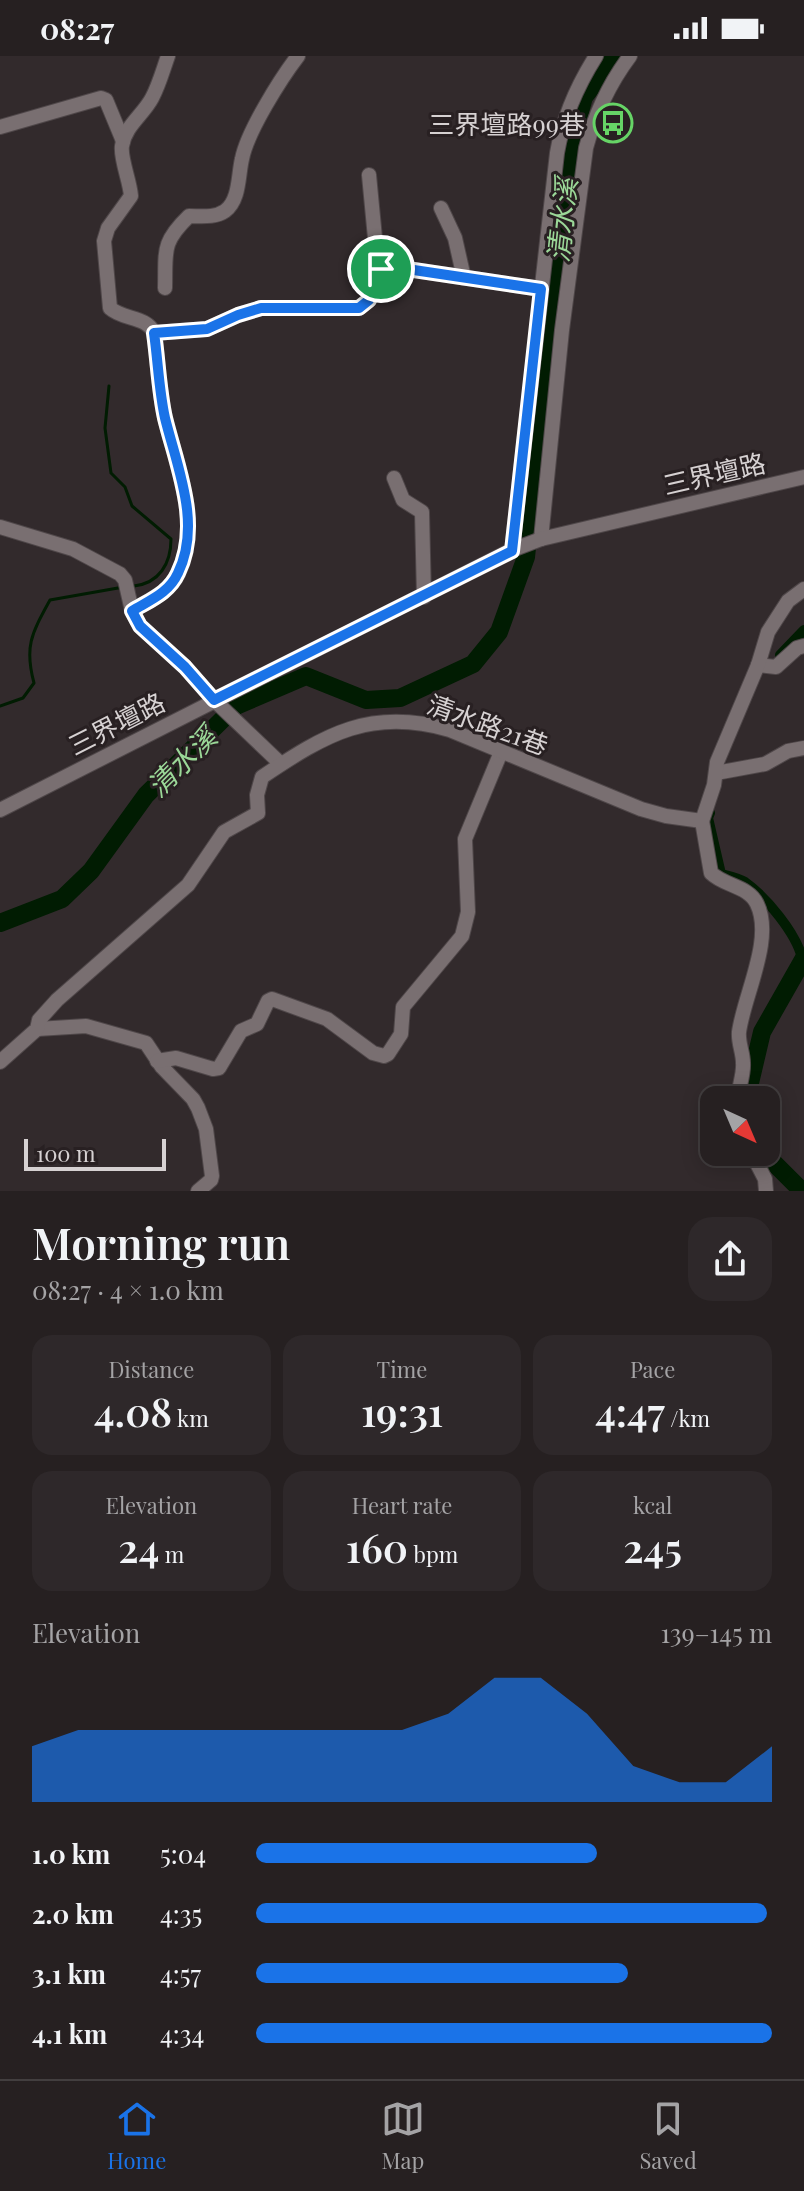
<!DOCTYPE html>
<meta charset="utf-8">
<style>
:root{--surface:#262021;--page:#2e282a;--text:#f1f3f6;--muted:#a4a3a5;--line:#423e3f;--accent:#1a73e8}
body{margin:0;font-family:"Playfair Display","Noto Sans TC",serif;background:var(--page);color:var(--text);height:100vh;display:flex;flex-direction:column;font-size:30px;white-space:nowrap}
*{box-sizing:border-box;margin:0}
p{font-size:26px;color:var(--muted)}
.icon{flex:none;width:44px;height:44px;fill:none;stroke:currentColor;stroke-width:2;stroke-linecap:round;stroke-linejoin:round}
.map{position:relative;height:1135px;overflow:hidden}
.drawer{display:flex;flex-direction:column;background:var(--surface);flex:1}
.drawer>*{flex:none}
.needle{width:52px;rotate:136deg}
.buttons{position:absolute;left:700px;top:1030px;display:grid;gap:16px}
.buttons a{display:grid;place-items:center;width:80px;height:80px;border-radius:16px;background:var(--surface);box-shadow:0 4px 20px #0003,0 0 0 2px var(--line);font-size:40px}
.scale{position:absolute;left:24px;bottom:20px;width:142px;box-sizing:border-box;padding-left:8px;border:4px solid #d6d1d2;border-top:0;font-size:22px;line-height:28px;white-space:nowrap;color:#d6d1d2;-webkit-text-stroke:6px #282022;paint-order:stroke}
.pin{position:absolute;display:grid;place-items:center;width:68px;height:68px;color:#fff;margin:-34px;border:4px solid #fff;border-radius:50%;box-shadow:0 2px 8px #0007}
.round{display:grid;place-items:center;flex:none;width:84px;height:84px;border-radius:24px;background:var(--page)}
.headline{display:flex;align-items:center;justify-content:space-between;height:136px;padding:0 32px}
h1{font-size:44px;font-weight:600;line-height:60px}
.figures{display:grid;grid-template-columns:repeat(3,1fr);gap:12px;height:136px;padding:8px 32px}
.figures div{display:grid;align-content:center;border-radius:20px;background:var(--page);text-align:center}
.figures b{font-size:40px;font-weight:600}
.figures small{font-size:22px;font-weight:400}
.figures p{font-size:22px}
.chart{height:224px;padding:16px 32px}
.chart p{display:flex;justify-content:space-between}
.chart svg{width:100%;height:144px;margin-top:8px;fill:var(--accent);opacity:.7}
ul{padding:0 32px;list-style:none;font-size:26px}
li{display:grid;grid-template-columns:128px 96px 1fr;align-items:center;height:60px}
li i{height:20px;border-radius:10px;background:var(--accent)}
.status{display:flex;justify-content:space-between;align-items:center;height:56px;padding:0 40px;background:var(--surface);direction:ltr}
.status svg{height:22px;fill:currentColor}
.tab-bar{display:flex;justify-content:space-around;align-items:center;height:112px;border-top:2px solid var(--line);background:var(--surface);font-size:22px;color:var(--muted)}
.tab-bar a{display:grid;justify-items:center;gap:4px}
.tab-bar .active{color:var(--accent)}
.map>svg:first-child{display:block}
</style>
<div class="status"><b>08:27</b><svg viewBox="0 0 49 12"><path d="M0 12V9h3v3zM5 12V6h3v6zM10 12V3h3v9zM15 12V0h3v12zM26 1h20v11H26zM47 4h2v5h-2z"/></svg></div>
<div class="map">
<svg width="804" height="1135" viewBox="0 0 804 1135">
<rect width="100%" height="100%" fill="#322a2c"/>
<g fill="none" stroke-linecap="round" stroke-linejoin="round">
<g stroke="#011c02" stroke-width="3">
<path d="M109,330L105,372L111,417L125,431L132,450L171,483C171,508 159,527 134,530"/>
<path d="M0,650L23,642L34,627C24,590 32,577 50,544L118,532"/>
</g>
<g stroke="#011c02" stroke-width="10">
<path d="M780,599L804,574"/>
<path d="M710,757L708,762L721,818C729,820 739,822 745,826C766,841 796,877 802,902"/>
</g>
<g stroke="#011c02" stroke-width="18">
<path d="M0,867L62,843L91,815L146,739L236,650L306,620L366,644L400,642L473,608L499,576L526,501L569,96L584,41L616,0"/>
<path d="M746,1044L762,976L804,902"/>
<path d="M763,1096L802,1135"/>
</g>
<defs>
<g id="minor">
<path d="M0,71L101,42L106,44L123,85"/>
<path d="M369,119L375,182L387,210"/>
<path d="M441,152L455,182L464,222"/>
<path d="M165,232C166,195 161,187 189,160C201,160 215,162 225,155C240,144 238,119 242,103C247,76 281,22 298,0"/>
<path d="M154,277L207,273L238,259L261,252H359L369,244L381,213L387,210L541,233"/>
<path d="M394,422L403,444L422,456L424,541"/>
<path d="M0,471L73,493L120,518L125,524L132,555L140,570L185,611L214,644L281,708"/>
<path d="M541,483L562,274L586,92C595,58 609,28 630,0"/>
<path d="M512,495L557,97C563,62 577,30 596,0"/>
<path d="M132,555C149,544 169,537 178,518C202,468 177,411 165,362C159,335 158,305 154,277C147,260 123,264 110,252L104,185L108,172L131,140C130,125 120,102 122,90C125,70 143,59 152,42C159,29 163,14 168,0"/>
<path d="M758,609L776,611L797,592L804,590"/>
<path d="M716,717L765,708L788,695L804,692"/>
<path d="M0,754L512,494L541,483L804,421"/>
<path d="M702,765L711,817C724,830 749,830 757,848C774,883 744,939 739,976C738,987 743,996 743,1007C744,1019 738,1032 738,1044"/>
<path d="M37,973L86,970L146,987L162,1011L193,1043L198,1052L206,1073L212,1120L211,1124L198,1135"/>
<path d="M157,1005L176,1002L213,1013L219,1012L241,975L257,968L268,945L272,943L327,963L373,997L384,1000L388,998L401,978L403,951L462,880L468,856L465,783L501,696"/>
<path d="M0,1006L37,973L39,964L57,944L188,829L224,776L258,757L257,739L262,721C326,678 371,651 450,674L641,753L666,760L702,765L714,729L717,706L758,609L768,576L788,545L804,533"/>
<path d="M751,1096L765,1123L766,1135"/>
</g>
</defs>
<use href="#minor" stroke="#4f4749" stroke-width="16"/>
<use href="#minor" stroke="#796f71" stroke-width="14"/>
</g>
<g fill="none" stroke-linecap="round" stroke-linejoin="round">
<defs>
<path id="route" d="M387,210L541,233L512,495L214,644L185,611L140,570L132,555C150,544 169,537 178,517C202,468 177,411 165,362C159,335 158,305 154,277L207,273L238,259L261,252H359L369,244L381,213Z"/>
</defs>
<use href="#route" stroke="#fff" stroke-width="16"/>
<use href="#route" stroke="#1a73e8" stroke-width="10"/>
</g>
<defs>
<symbol id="bus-ring" viewBox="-11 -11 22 22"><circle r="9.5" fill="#282022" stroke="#66d466" stroke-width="1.5"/><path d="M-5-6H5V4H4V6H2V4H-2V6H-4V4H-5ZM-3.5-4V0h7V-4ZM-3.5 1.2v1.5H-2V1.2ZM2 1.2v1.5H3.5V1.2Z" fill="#66d466"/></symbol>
</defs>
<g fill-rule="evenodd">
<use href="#bus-ring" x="591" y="45" width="44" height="44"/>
</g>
<g text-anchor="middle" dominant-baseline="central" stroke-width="6" stroke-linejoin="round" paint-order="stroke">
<g font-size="26" fill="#d6d1d2" stroke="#282022" text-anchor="end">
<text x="585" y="67">三界壇路99巷</text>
</g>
<g font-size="26" fill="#d6d1d2" stroke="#282022">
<text transform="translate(714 417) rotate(-13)">三界壇路</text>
<text transform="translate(116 667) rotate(-27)">三界壇路</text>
<text transform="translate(488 668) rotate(20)">清水路21巷</text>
</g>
<g font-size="28" font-style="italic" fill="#9bd898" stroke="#282022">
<text transform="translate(561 164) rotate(-84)">清水溪</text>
<text transform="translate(181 705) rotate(-45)">清水溪</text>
</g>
</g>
</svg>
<div class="buttons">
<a><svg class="needle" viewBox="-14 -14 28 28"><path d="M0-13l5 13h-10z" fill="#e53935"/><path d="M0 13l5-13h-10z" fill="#a4a3a5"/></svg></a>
</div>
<div class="scale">100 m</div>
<div class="pin" style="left:381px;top:213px;background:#1e9e55"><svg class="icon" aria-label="arrive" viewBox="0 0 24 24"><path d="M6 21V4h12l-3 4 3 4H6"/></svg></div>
</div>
<section class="drawer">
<div class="headline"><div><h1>Morning run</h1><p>08:27 · 4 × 1.0 km</p></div><a class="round"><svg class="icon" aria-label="share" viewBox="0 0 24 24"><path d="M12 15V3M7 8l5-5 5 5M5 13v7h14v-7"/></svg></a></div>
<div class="figures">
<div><p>Distance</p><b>4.08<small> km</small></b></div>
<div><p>Time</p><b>19:31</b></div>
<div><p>Pace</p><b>4:47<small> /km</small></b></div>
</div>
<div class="figures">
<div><p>Elevation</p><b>24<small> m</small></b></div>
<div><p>Heart rate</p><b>160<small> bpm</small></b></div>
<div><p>kcal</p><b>245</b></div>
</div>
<div class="chart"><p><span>Elevation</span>139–145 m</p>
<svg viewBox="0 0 160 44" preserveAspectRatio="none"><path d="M0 44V27L10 22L20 22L30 22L40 22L50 22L60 22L70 22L80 22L90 17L100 6L110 6L120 17L130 33L140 38L150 38L160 27V44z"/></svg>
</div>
<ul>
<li><b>1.0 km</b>5:04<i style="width:66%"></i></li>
<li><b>2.0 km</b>4:35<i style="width:99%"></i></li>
<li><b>3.1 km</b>4:57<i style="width:72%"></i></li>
<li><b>4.1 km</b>4:34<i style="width:100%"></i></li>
</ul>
</section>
<nav class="tab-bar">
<a class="active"><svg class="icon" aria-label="home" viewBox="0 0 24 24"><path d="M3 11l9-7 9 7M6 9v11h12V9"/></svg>Home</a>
<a><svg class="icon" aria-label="map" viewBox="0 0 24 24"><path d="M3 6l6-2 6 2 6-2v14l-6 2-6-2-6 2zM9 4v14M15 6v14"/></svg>Map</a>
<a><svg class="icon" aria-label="saved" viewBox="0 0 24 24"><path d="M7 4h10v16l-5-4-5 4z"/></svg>Saved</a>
</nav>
